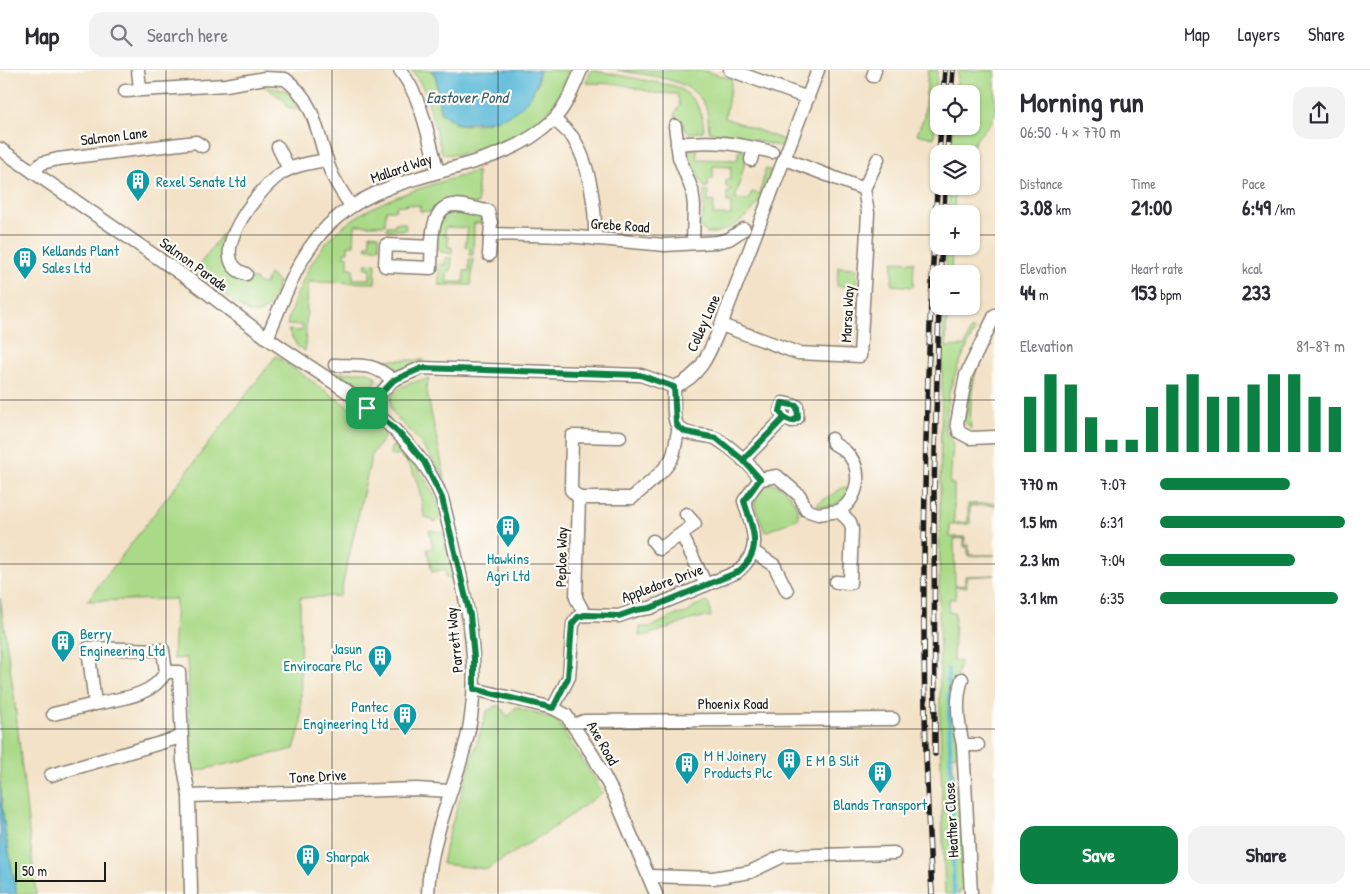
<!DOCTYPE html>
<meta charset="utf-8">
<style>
:root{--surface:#fff;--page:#f2f2f3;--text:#2b2b33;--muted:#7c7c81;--line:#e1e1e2;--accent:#0b8043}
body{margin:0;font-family:"Patrick Hand",sans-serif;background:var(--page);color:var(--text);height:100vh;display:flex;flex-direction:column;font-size:19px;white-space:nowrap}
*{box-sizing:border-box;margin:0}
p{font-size:16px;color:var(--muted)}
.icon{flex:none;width:28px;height:28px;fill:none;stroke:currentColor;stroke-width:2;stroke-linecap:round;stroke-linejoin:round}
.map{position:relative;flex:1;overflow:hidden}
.sheet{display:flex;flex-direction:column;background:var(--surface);width:375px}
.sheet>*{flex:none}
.controls{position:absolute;left:930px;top:15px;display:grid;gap:10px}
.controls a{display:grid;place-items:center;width:50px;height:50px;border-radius:10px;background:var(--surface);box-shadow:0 1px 4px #0004;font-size:25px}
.scale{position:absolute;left:15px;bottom:12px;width:91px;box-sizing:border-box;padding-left:5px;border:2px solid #1c1c1c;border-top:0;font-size:14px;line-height:18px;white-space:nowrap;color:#1c1c1c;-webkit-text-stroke:4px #fdfcf7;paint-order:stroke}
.pin{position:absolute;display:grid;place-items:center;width:42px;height:42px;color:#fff;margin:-21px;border-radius:10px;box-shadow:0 2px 8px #0006}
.round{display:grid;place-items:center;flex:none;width:52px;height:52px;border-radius:15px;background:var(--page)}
.headline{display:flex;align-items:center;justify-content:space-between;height:85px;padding:0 25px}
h1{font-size:28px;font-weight:700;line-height:38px}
.stats{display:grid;grid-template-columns:repeat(3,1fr);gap:8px;height:85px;padding:5px 25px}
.stats div{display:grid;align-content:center}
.stats b{font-size:21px;font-weight:700}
.stats small{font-size:14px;font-weight:400}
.stats p{font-size:14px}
.chart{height:140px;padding:10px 25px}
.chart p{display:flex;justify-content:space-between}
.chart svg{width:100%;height:90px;margin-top:5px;stroke:var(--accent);stroke-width:6}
.action{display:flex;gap:10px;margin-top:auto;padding:10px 25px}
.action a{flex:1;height:58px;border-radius:15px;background:var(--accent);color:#fff;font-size:20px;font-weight:700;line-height:58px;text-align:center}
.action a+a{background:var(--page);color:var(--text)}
ul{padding:0 25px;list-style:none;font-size:16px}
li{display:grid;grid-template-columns:80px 60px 1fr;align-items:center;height:38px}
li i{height:12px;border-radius:6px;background:var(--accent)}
header{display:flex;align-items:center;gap:30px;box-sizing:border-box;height:70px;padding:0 25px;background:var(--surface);border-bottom:1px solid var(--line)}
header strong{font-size:24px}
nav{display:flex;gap:28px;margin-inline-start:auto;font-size:18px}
.search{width:350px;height:45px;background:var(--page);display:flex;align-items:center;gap:12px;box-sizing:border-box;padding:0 18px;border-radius:15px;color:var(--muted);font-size:19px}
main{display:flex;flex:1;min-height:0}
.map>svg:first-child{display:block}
</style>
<header>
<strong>Map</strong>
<div class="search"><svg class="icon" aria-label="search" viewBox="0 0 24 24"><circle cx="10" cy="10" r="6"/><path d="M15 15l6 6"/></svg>Search here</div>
<nav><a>Map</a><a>Layers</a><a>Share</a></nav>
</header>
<main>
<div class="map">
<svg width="995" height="824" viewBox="0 0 995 824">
<rect width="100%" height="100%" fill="#fdfcf7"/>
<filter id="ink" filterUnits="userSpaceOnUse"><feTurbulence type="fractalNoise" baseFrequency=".02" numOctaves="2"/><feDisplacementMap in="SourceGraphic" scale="10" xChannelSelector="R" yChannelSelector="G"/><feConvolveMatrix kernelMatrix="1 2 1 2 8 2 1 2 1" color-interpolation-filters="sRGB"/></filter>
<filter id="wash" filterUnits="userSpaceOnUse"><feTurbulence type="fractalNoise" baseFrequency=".0096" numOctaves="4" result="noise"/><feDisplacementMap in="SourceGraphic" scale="20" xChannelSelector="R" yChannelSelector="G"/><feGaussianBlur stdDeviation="1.12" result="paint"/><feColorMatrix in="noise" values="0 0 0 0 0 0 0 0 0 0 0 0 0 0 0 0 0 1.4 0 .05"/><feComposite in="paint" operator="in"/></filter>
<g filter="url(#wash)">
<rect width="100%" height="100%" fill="#f3e2c7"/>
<g fill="#aada88" stroke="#637b52">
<path d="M412,0H431L436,7L440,42L455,53L463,55L487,53L538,14L539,0H569C562,18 555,36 541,50C528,63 459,92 442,83L425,21Z"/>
<path d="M591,0L675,16C694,26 702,38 704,59L702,62L689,63L684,59L683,51H676L675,43L680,35L677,24L655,23L619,14L586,13Z"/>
<path d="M617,0H701L732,9L725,48L784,70L781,77L732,65L709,62C708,53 709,44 705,35C690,6 645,6 617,0Z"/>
<path d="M928,0H937L934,68L917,64L924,47Z"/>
<path d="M958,0H995C995,13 995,32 995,44C991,58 964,73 974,88L971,87V84L957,82V84H951L953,56H971V24H956Z"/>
<path d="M264,16L287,21L299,40L287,37L285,31Z"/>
<path d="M690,79H697V89L738,90V82L743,80L746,86L745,92L735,129L748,131L752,122L760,124L765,99L771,100C768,109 766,122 761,130C749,146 727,165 707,163L701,158L699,153L703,146L704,121H708V132L714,131L713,145H731V132H727V122H730V118L726,117V110H730L731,97L713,96V109H708V117H704L688,87Z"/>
<path d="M477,101L478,134L443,133L430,142L420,141V136L406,134V136L397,135L396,140H386L385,155H355L354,175H348V182H344V186H348V198H353V209H370V198H365L366,193L376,194L375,213L308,212L305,281L297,276L288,260L302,261V255H287C290,241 295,229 301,215C333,136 404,124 477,101Z"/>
<path d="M950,116H955L954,144H948Z"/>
<path d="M452,140L480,146L482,153H474L473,185H469L470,178L465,177L468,158L445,157V166H448V177H452V184L438,181C438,162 435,152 452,140Z"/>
<path d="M232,151C225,167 215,202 239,209C244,210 249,208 255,209L259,213L265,214L269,204L279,212C273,228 269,248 248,242L193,203Z"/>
<path d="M395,153H405L406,160H387V156H395Z"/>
<path d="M370,164L379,165V178H366V175H370Z"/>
<path d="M947,176H952L951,204H945Z"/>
<path d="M445,188H452L451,201H447V212H464V201H469V189H473L471,215H439V194L445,195Z"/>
<path d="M893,191L914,192L913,217L892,215Z"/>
<path d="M838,197L857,198L856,217L837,216Z"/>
<path d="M944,236H949L947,238L946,277L965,276L970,260H975L958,296L949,322L945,356L947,366L953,373L950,414H954V453L968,452V434L995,433V435L970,436V454L950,455V467H965V475H969V485H995L968,486V477H964V468L954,469L955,516L965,515V506L995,505L966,507L967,517H955L956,529H949V543H955L953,590L960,592L954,621L957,681L956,685L952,686L955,719L959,722L960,733L964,818L959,821V824H945C937,628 938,432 944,236Z"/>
<path d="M986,277L989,279C972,289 969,341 971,359L964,351L972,307Z"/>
<path d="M276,286L384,362V368L372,384L340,526L300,528L301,655L294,679L192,702L187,588L173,589L176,529L87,531Z"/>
<path d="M380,290H424L399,300Z"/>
<path d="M368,302L376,307V312C361,327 348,313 335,303Z"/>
<path d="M429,309L426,318L445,409C436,395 427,381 416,367C410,360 403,355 397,348C376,322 410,311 429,309Z"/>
<path d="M394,376L401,377C414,393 443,428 439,449L435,452L424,446C420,423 418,401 399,384L390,386L391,378Z"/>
<path d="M771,413C788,417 797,432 799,448L765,462L754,434L759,421Z"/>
<path d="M844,417L848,419C845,433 831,438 817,436L818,433Z"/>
<path d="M429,460L442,462L445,465L455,507L446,508L445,499L432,502L427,479L433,478Z"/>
<path d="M0,528L14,625L36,824H17L5,762L0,712Z"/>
<path d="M706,532L709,534L711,547C694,544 659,565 639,566L640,557H650L676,545L687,543L697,535Z"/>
<path d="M499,635L508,647L516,637L556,650L603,722L547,762L487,799L442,794L447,770L487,641Z"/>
</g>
<g fill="#5bbad9" stroke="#3c6b7a">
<path d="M431,0H539V2C535,35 507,53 475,52C469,52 463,56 456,53C450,50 446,45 440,42L436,7Z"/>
<path d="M0,712L5,762L17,824H0Z"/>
</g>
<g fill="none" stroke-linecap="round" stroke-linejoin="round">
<path stroke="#5bbad9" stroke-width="4" d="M948,599L954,824"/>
</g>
</g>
<g filter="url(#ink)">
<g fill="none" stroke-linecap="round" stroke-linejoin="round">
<defs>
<g id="minor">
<path d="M138,0L140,19"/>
<path d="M400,0C423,30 428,67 438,102"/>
<path d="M730,0L808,28"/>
<path d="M873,6L875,0"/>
<path d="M125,21L226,15L265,8L285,9C318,32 317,70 331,102C336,114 344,125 351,136"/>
<path d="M554,49C560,55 568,61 573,68C590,94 596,139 595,169"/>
<path d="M675,56L679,87L692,120L694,135L693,173"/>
<path d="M677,74C715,70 735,73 772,82"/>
<path d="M278,77L289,99"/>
<path d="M0,79C62,122 125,165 187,208C214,227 239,248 266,267C330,313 411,351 442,428C460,504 484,581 469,659C457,717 430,762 428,824"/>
<path d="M785,89L864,119"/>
<path d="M751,90L754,78"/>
<path d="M33,102L42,93L58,89L196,72L202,76"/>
<path d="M491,164L567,166L665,175L717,172L729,169L744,159"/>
<path d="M432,177L386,175L385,196L431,198C432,181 428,137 453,135C464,134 477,140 488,141L491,153L489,185"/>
<path d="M246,204C202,190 258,120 279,105C293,95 310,93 327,90"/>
<path d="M995,245L966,305L957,353L959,362L970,368L995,367"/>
<path d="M721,255L798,283L860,286L868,143L864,119L878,89"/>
<path d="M267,268C286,224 301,175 340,145C401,95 497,105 553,50C566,37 574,17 581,0"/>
<path d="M335,295C361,296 372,292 393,310"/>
<path d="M367,338L393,310L421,298L641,305L674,317C702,306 710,281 721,255L818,0"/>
<path d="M832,369L833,373C837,376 842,378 846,382C864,399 859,428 839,441L850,452L852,459L850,513L836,512"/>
<path d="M743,390L784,348L780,341L783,333L797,336V348L792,351L784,348"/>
<path d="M760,409L777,406L800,426L806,440L818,444L839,441"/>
<path d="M579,428L571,420L572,366L620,367"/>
<path d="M682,465L706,515"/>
<path d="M653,471L660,479L695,454L686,444"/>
<path d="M754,482L774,495L787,521"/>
<path d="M585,545L576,528L579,428H632C643,418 669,399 673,385C676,376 676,367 679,358"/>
<path d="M962,609C955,630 958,654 963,675H978"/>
<path d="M474,619L553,638L566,645L594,687L614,725L656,824"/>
<path d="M95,634C122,628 151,627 166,602"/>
<path d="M553,638L569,607L573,554L578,547L585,545L619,546L636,540L650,538L737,502C764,480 753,460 744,431L760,409C751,394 732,378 717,369C706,363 685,368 677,355C672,346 674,327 674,317"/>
<path d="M53,644L95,634L88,578L163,580L166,602H179L183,692L189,726L191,824"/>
<path d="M574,655L584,651L893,649"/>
<path d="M963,675L971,824"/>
<path d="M51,705L181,667"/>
<path d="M189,726L417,719L449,721"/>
<path d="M649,806L713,808L750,802L783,786L894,783"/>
</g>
</defs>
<use href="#minor" stroke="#887f72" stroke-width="15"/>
<use href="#minor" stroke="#fff" stroke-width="12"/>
<defs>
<g id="rail">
<path d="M943,24L945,0"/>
<path d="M951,24L953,0"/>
<path d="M939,84L941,56"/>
<path d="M947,84L949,56"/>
<path d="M944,144L945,116"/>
<path d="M940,204L942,176"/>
<path d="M935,684L934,419L939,236"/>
<path d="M932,824C918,579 923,334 939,90"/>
</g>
</defs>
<use href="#rail" stroke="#1c1c1c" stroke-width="5.5"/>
<use href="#rail" stroke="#fdfcf7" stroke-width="4" stroke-dasharray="11" stroke-linecap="butt"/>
</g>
</g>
<g fill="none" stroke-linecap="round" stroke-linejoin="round" filter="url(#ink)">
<defs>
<path id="route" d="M367,338L388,353L408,372L424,392L442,428L470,545L474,588V619L553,638L568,608L572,554L578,547L585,545L619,546L636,540L650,538L738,502C764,480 753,460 744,431L760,409L743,390L784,348L792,351L798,348L797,336L782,333L780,341L784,348L743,390L716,368L686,362L679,358L676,353L674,317L640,305L422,298L394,310L367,338"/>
</defs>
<use href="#route" stroke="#fff" stroke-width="10"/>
<use href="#route" stroke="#0b8043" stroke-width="6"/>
</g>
<path fill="none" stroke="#1c1c1c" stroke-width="1" stroke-opacity="0.55" d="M166,0V824M332,0V824M498,0V824M663,0V824M829,0V824M0,165H939M971,165H995M0,330H995M0,494H995M0,659H995"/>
<defs>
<symbol id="building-pin" viewBox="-11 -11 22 30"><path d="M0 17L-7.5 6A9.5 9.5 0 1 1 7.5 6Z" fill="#0f9aa8" stroke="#fdfcf7"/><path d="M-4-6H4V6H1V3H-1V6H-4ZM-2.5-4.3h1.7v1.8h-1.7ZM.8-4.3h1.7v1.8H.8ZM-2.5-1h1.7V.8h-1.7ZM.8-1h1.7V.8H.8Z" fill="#fff"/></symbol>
</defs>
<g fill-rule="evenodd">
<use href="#building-pin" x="124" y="97" width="28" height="38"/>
<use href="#building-pin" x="11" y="175" width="28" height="38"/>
<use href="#building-pin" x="494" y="443" width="28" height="38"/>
<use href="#building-pin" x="49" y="558" width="28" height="38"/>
<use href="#building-pin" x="366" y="573" width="28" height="38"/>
<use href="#building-pin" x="391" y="631" width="28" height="38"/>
<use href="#building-pin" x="775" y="676" width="28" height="38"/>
<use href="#building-pin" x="673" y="680" width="28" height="38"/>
<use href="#building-pin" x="866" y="689" width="28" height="38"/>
<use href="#building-pin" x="294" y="772" width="28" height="38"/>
</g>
<g text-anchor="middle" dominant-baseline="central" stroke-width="4.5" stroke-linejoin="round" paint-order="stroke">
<g font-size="15" fill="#1c1c1c" stroke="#fdfcf7">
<text transform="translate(114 66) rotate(-7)">Salmon Lane</text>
<text transform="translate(401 98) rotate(-19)">Mallard Way</text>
<text transform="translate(620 155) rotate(4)">Grebe Road</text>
<text transform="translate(194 194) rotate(36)">Salmon Parade</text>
<text transform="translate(847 244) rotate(-87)">Marsa Way</text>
<text transform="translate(703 253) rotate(-66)">Colley Lane</text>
<text transform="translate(561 487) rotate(-89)">Peploe Way</text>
<text transform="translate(662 513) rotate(-20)">Appledore Drive</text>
<text transform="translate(454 570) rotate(-96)">Parrett Way</text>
<text x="733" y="633">Phoenix Road</text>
<text transform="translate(603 673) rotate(60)">Axe Road</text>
<text transform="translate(318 706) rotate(-3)">Tone Drive</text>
<text transform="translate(951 750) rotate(-93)">Heather Close</text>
</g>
<g font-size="15" fill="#0d838f" stroke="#fdfcf7" text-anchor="start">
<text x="156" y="111">Rexel Senate Ltd</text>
<text x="42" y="180">Kellands Plant<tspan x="42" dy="17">Sales Ltd</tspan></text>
<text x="508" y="488" text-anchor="middle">Hawkins<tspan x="508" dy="17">Agri Ltd</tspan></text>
<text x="80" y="563">Berry<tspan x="80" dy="17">Engineering Ltd</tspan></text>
<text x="362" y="578" text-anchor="end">Jasun<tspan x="362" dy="17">Envirocare Plc</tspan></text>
<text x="388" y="636" text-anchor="end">Pantec<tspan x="388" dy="17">Engineering Ltd</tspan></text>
<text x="704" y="685">M H Joinery<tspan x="704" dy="17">Products Plc</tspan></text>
<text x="806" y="690">E M B Slit</text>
<text x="880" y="734" text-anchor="middle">Blands Transport</text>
<text x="326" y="786">Sharpak</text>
</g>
<g font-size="16" font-style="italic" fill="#355b68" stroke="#fdfcf7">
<text x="467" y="27">Eastover Pond</text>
</g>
</g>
</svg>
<div class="controls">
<a><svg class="icon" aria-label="locate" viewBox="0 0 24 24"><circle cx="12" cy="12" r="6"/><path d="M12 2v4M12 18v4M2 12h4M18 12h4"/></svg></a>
<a><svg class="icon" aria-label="layers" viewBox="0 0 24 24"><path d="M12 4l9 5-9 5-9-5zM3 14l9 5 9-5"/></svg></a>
<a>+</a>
<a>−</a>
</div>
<div class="scale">50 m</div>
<div class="pin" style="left:367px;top:338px;background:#1e9e55"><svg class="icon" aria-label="arrive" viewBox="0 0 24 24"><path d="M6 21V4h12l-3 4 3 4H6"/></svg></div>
</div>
<section class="sheet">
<div class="headline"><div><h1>Morning run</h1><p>06:50 · 4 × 770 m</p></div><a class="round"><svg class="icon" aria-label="share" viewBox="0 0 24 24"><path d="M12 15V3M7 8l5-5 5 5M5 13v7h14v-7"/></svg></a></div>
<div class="stats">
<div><p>Distance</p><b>3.08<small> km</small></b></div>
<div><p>Time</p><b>21:00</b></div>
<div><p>Pace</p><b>6:49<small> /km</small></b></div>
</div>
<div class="stats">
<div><p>Elevation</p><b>44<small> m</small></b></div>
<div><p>Heart rate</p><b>153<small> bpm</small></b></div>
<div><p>kcal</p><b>233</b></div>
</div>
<div class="chart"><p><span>Elevation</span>81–87 m</p>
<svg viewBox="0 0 160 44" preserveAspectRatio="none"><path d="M5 44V17M15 44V6M25 44V11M35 44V27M45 44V38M55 44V38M65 44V22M75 44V11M85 44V6M95 44V17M105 44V17M115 44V11M125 44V6M135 44V6M145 44V17M155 44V22"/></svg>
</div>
<ul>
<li><b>770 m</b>7:07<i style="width:70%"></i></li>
<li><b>1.5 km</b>6:31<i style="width:100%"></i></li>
<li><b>2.3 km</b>7:04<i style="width:73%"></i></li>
<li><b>3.1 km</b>6:35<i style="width:96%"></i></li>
</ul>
<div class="action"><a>Save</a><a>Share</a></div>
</section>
</main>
